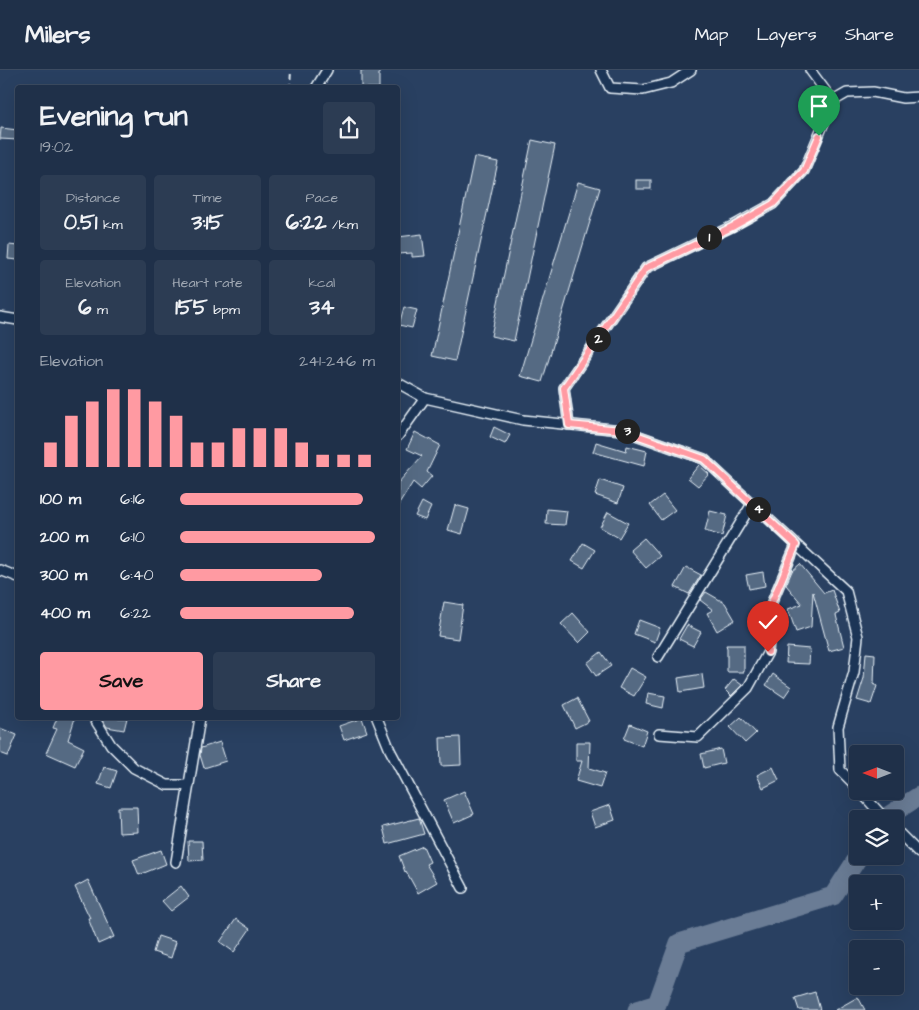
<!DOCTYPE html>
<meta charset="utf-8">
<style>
:root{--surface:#1f3049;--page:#2c3c53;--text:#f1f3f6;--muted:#a1a9b4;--line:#3c4b61;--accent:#ff9aa2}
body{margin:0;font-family:"Architects Daughter",sans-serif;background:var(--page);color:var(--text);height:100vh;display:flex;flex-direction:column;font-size:19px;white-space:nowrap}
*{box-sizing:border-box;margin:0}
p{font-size:16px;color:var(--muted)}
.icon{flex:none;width:28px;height:28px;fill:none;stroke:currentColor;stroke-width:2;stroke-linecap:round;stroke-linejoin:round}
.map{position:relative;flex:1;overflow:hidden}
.side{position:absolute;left:15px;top:15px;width:385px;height:635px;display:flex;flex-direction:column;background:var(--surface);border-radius:5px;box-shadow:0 5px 20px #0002,0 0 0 1px var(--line)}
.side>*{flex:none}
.needle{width:32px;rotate:270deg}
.controls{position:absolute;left:849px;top:675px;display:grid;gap:10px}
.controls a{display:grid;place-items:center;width:55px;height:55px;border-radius:5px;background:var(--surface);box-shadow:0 5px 20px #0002,0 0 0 1px var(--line);font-size:25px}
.pin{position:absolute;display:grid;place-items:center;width:42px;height:42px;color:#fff;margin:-51px -21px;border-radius:50% 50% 50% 0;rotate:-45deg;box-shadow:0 0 5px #0007}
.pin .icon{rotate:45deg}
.km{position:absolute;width:25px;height:25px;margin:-12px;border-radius:50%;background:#222;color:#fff;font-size:14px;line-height:25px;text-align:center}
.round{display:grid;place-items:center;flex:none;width:52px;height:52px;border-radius:5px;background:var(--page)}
.head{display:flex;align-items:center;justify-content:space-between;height:85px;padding:0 25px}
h1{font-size:28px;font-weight:700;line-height:38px}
.metrics{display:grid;grid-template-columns:repeat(3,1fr);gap:8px;height:85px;padding:5px 25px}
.metrics div{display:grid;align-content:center;border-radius:5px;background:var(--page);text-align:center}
.metrics b{font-size:21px;font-weight:700}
.metrics small{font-size:14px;font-weight:400}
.metrics p{font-size:14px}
.chart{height:140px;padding:10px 25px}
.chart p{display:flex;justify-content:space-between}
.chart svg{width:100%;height:90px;margin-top:5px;stroke:var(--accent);stroke-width:6}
.primary-button{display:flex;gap:10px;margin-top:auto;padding:10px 25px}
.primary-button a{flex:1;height:58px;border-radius:5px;background:var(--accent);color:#111;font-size:20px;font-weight:700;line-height:58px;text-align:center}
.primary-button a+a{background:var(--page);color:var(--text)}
ul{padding:0 25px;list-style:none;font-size:16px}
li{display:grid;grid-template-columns:80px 60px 1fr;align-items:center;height:38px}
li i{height:12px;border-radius:6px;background:var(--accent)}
header{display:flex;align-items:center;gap:30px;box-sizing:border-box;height:70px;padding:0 25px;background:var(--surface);border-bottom:1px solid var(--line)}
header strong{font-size:24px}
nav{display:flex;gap:28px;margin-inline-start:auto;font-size:18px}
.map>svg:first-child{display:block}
</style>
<header>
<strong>Milers</strong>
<nav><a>Map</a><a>Layers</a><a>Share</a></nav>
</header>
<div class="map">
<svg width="919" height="940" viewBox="0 0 919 940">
<rect width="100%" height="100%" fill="#294061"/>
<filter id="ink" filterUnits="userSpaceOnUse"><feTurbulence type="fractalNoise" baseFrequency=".02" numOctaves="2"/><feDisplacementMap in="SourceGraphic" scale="10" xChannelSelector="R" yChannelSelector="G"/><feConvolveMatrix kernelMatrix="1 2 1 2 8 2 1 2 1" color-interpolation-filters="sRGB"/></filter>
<g filter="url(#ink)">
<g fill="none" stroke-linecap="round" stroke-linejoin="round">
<g stroke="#6b7c95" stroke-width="19">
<path d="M888,746L919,726"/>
<path d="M637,940L657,934L679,873L833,826L859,786"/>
</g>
</g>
<g fill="#556a83" stroke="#e8f1f8">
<rect x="361" y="0" width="18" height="18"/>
<path d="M1,58L18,60V70L0,69Z"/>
<path d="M532,70L555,75L514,271L491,266Z"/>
<path d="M474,87L498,92L455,291L432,286Z"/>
<rect x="636" y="110" width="15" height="9"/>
<path d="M578,112L600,118L542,312L520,306Z"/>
<path d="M422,164L425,186L412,187V183L398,184V167Z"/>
<path d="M9,175L18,176V190L8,189Z"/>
<path d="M404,237L417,240L412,258L399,255Z"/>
<path d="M494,357L510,365L505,374L490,367Z"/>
<path d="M415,362L440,375L427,402L432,406L421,419L413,412L398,436V413L422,386L407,379Z"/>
<path d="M596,372L626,381L627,376L647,381L644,396L593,382Z"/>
<path d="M699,395L709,404L698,416L688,408Z"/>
<path d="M600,410L623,418L618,433L595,425Z"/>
<path d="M663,425L675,440L661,450L650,435Z"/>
<path d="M422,432L431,437L425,450L415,446Z"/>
<path d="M455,435L469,439L462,464L448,460Z"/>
<path d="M547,439L567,441L565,455L546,454Z"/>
<path d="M710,441L727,445L722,466L705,461Z"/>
<path d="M608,442L628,453L619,468L600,457Z"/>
<path d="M644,468L660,486L646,498L630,480Z"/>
<path d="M583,473L595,480L584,498L572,491Z"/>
<path d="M800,494L824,523L832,520L840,543L836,545L844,577L829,581L813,522L811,557L796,562L788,539L802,534L786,515L792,501Z"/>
<path d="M686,497L701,505L689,524L675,517Z"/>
<path d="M763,502L765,516L749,519L746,505Z"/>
<path d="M706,522L725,533L735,550L717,561L707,543L713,540L700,530Z"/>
<path d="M444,532L463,535L458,569L438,566Z"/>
<path d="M573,543L590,562L579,573L561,554Z"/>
<path d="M639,550L660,558L655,572L634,564Z"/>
<path d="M687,555L701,562L693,576L679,569Z"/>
<path d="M726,575H744V602H727V578Z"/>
<path d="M787,577L810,579L809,594L786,593Z"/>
<path d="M601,582L611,596L596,606L587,593Z"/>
<path d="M866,583L875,584L874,614L877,616L871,634L857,630L864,608Z"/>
<path d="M630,598L646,607L634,626L619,618Z"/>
<path d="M702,604L704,618L680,622L678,608Z"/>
<path d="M773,604L791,617L784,627L766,615Z"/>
<path d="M734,609L742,615L731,626L725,620Z"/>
<path d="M648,623L665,626L663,638L646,634Z"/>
<path d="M577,628L589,651L575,658L564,635Z"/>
<path d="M741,647L756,663L745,673L730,657Z"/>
<path d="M57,648H75L68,670L84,678L75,696L46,683L57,659L53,658Z"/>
<path d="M105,648H127L124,660L107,657L104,652Z"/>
<path d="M362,648L367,662L344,670L339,656Z"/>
<path d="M630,654L647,661L642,676L624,669Z"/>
<path d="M0,658L17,665L8,686L0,683Z"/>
<path d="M460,667L461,695L441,696L440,668Z"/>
<path d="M220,672L226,691L204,698L200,685L201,678Z"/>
<path d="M576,672H590L589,698L605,703L600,718L576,711L582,691H576Z"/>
<path d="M721,679L724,693L704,698L701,684Z"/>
<path d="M104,697L117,701L111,718L98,714Z"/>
<path d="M773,697L779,710L763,718L757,705Z"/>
<path d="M464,721L474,744L454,753L444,730Z"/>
<path d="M610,735L615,750L595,757L590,742Z"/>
<path d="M118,737H137L138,762L119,763Z"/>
<path d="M419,748L424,764L387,774L383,757Z"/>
<path d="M188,771H202L203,790L189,791Z"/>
<path d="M423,776L430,792L426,794L437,812L418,823L406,801L405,802L399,786Z"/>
<path d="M161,780L166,794L139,805L133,790Z"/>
<path d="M88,810L114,867L98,874L88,848H90L75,817Z"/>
<path d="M181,816L189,827L171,841L162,831Z"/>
<path d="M236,849L250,859L234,882L220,872Z"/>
<path d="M158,866L176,872L171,888L153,882Z"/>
<path d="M815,922L820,940H799L795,928Z"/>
<path d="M858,927L865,940H835Z"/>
</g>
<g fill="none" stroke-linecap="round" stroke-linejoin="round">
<defs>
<g id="street">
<path d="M601,0L610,18L643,20L671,13L691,0"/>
<path d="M810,0L833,31"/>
<path d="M316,18L327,0"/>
<path d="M0,247L18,250"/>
<path d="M398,313L425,328L523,350L622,360L704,389L846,521L858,567L854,602L838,657L840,700L858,718"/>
<path d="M569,355L564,318L646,198L733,156L773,134L804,101L833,31L847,23L873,22L903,28L919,27"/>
<path d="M398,366L425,328"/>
<path d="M0,500L18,507"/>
<path d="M658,587L752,434"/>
<path d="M94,648L111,675L134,698L167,715H189"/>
<path d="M377,648L390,680L463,818"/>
<path d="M659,664L698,667L748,618L768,582L772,532L796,475"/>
<path d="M860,721L885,749"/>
<path d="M895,759L919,783"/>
<path d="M176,792L200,648"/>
</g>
</defs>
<use href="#street" stroke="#e8f1f8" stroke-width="12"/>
<path stroke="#e8f1f8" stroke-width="2" stroke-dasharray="5 4" stroke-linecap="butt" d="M290,18L291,0"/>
<use href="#street" stroke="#1d3557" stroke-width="9"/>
</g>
</g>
<g fill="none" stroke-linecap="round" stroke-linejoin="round" filter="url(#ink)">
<defs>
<path id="route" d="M768,582L772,532L796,475L704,389L622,360L569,355L564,318L646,198L734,156L773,134L804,101L819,66"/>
</defs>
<use href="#route" stroke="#fff" stroke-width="10"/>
<use href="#route" stroke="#ff9aa2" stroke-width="6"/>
</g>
</svg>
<div class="controls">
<a><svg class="needle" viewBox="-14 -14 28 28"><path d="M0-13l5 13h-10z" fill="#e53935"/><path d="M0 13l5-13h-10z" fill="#a1a9b4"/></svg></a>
<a><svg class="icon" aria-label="layers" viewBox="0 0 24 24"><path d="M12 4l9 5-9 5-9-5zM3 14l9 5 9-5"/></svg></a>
<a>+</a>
<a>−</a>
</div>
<div class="pin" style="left:819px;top:66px;background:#1e9e55"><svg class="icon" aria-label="arrive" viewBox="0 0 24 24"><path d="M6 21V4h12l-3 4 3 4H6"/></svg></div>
<div class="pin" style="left:768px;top:582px;background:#d93025"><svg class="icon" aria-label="check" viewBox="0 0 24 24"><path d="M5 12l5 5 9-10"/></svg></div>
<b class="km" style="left:709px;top:167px">1</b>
<b class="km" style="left:598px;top:269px">2</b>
<b class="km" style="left:627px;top:361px">3</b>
<b class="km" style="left:758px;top:439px">4</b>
<section class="side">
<div class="head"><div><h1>Evening run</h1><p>19:02</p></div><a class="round"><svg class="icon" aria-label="share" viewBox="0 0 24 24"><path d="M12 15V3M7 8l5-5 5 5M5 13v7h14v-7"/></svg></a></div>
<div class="metrics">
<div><p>Distance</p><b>0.51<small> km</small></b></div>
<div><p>Time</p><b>3:15</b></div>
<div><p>Pace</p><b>6:22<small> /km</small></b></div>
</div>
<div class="metrics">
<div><p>Elevation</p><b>6<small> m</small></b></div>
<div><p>Heart rate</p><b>155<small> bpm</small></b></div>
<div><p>kcal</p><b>34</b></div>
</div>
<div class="chart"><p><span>Elevation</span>241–246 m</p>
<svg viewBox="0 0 160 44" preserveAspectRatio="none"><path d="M5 44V32M15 44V19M25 44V12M35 44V6M45 44V6M55 44V12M65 44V19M75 44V32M85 44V32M95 44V25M105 44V25M115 44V25M125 44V32M135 44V38M145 44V38M155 44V38"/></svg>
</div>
<ul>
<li><b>100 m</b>6:16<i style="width:94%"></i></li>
<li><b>200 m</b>6:10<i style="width:100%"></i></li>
<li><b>300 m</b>6:40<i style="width:73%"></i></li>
<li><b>400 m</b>6:22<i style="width:89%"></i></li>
</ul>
<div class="primary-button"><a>Save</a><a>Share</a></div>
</section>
</div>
